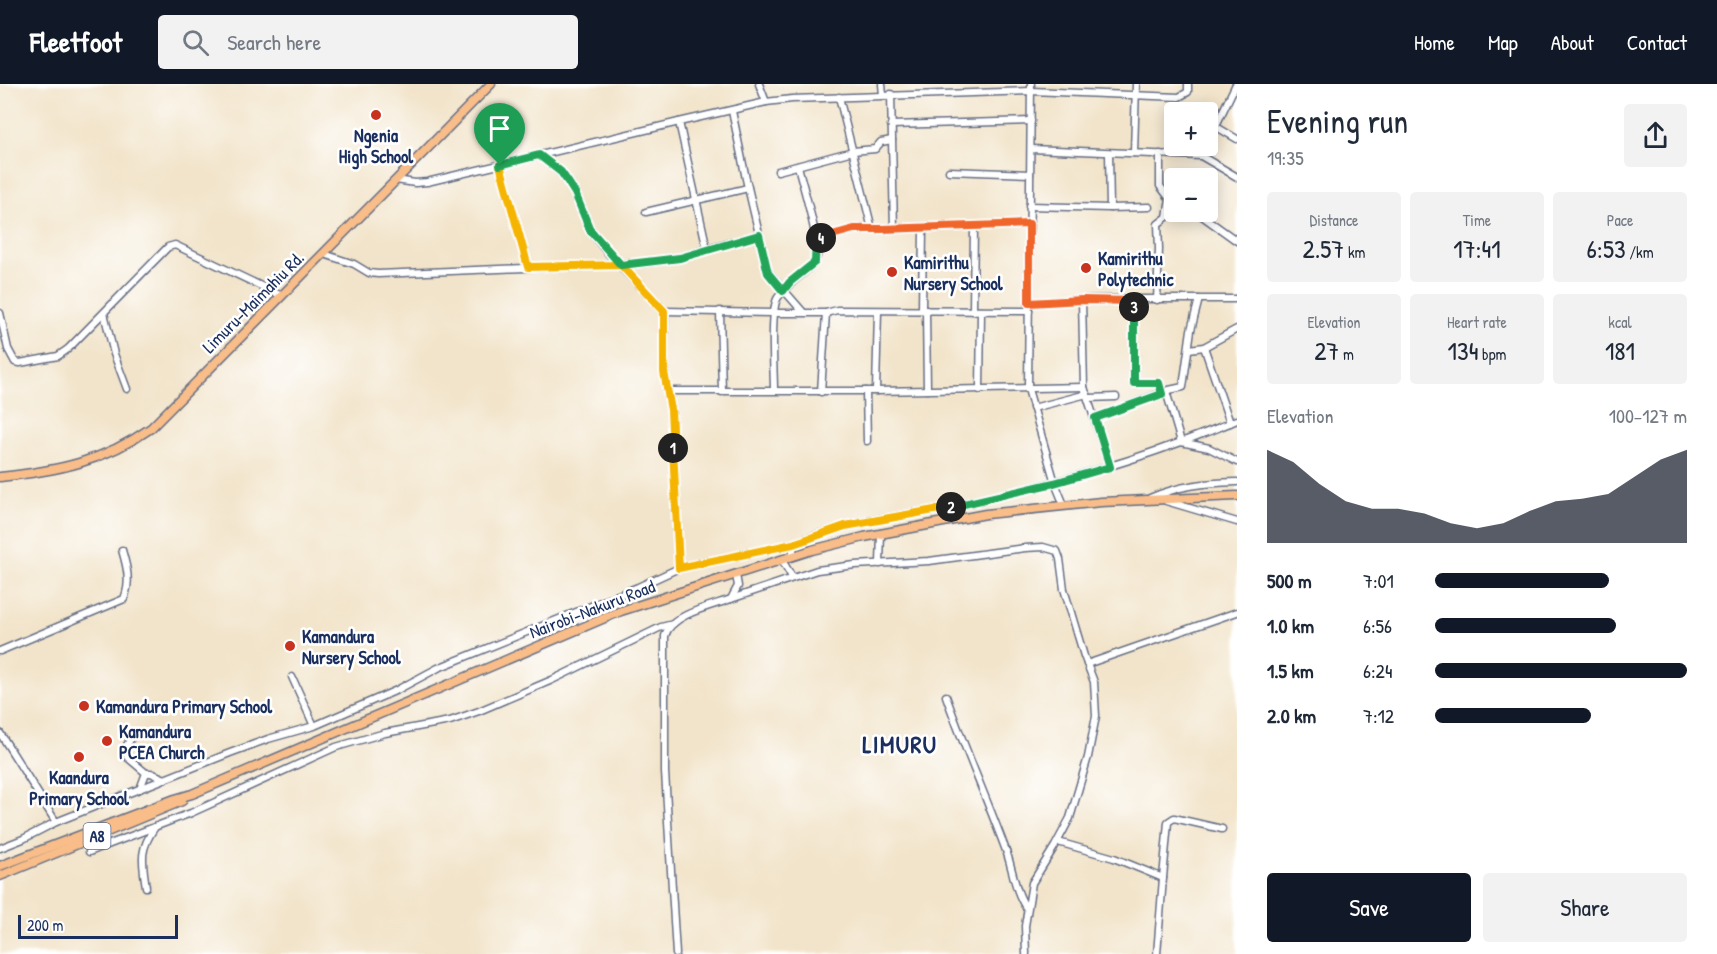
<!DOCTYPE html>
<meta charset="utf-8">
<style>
:root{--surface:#fff;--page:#f2f2f3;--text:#1f2937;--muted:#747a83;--accent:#111827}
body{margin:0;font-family:"Patrick Hand",sans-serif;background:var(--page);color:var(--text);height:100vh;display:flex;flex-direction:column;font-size:22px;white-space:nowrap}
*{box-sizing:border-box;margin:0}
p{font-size:20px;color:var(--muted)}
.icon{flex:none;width:33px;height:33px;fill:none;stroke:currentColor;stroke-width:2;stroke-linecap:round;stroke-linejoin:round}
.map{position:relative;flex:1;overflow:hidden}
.sheet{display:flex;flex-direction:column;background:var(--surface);width:480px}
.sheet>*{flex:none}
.buttons{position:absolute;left:1164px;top:18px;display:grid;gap:12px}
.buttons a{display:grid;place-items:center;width:54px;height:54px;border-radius:6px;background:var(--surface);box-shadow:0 3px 15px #0003;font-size:30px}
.scale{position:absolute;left:18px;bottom:15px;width:160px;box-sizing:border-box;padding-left:6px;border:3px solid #1b2f5e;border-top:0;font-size:16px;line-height:21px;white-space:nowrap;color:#1b2f5e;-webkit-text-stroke:4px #fff;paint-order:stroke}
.pin{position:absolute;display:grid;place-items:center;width:51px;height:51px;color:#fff;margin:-62px -26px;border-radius:50% 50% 50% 0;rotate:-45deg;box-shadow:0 0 6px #0007}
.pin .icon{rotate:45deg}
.km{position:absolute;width:30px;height:30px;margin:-15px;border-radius:50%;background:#222;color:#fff;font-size:16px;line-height:30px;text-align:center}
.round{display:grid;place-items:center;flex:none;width:63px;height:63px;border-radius:6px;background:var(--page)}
.overview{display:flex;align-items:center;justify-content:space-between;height:102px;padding:0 30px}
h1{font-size:33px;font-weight:600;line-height:45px}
.figures{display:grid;grid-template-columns:repeat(3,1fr);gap:9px;height:102px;padding:6px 30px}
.figures div{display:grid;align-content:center;border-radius:6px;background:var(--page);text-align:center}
.figures b{font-size:26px;font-weight:600}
.figures small{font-size:16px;font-weight:400}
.figures p{font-size:16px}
.chart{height:168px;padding:12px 30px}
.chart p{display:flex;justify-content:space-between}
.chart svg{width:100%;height:108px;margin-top:6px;fill:var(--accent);opacity:.7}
.primary-button{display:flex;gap:12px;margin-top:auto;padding:12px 30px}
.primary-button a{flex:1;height:69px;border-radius:6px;background:var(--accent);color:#fff;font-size:24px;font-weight:600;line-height:69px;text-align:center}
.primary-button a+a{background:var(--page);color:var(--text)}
ul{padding:0 30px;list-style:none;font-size:20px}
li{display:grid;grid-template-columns:96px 72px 1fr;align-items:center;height:45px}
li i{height:15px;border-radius:8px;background:var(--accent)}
header{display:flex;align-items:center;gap:36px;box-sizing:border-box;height:84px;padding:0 30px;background:var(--accent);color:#fff}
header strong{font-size:28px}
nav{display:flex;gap:33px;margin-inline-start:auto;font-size:21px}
.search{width:420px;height:54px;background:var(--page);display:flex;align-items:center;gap:15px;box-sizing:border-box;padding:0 21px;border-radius:6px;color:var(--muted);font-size:22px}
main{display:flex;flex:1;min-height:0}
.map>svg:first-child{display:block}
</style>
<header>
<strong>Fleetfoot</strong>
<div class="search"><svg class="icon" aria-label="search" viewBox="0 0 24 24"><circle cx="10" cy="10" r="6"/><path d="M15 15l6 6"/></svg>Search here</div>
<nav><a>Home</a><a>Map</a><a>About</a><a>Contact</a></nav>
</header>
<main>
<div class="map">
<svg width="1237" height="870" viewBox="0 0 1237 870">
<rect width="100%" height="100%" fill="#fff"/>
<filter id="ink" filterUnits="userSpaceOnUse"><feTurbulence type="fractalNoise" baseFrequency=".0167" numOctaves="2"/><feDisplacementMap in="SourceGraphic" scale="12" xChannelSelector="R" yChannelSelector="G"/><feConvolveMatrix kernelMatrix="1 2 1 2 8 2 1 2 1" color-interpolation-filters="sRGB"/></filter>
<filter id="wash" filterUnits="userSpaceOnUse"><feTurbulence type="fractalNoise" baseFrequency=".008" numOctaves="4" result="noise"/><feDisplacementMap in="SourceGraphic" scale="24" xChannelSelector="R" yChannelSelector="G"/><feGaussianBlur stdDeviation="1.35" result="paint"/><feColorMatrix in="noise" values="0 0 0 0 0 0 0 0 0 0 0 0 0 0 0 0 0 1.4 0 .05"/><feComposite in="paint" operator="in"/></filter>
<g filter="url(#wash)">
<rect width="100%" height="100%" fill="#f2e4ca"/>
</g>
<g filter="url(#ink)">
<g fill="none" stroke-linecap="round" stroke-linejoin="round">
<defs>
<g id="minor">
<path d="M759,0L766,18"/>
<path d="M882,0L883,11"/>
<path d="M1031,0L1028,305L1055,399L1064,421"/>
<path d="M891,10L894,145"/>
<path d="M839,13L872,145"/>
<path d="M732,27L746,95L768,188L803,228"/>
<path d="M891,41L1031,37"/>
<path d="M1215,42L1237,55"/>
<path d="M1208,58L1236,0"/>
<path d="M1031,65L1201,72L1237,93"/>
<path d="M1134,69L1136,0"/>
<path d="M539,71C553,82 566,91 574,107C582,122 585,139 595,153C613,178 643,204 665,227L664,288L671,326L679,484"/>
<path d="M500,81L528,183"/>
<path d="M778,87L853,67L875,65L881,58L892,56"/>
<path d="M949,87L1030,90"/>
<path d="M396,96L415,99L427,98L679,38L766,18L792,15L1031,7L1179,13L1188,8V0"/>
<path d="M1029,122L1110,124L1109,69"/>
<path d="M1110,124L1149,123"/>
<path d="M646,128L748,104"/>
<path d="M1198,129L1237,157"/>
<path d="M816,156L854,145H881L1029,140"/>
<path d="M707,165L759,151"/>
<path d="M324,170L354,180L369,189L378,190L644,179L680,174L707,165L679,38"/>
<path d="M1082,216L1084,303L1110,383"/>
<path d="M1157,216L1159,165L1158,140L1167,133L1170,115L1160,102V70"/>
<path d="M1134,217V299H1159L1163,310"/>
<path d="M1029,219L1091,215H1237"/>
<path d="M922,226L923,144"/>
<path d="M926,226L927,306"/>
<path d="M665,227L774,229H826L837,226L1029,227"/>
<path d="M720,227L722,308"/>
<path d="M973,227L974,142"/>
<path d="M0,229L8,265L15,278L20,279L58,272L68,265L168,163L175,161L282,212"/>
<path d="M104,229L114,270L127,305"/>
<path d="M1204,263L1230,339"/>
<path d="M1189,265L1204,263L1237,245"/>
<path d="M774,306C774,288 770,229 777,215C786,199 815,184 817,172C819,153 803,103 798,82"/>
<path d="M980,306L981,227"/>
<path d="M667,307H876L1084,303"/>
<path d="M866,307L867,357"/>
<path d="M876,307L878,227"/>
<path d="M1166,307L1181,358L1209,364L1237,378"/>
<path d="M821,308L826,229"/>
<path d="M1089,314L1116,313"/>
<path d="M1033,324L1087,310"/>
<path d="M1095,334L1169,306L1183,303L1191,246L1199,215"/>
<path d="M1150,414C1181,401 1204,399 1237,398"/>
<path d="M1166,417L1237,438"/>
<path d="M793,472V460C845,436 903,433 958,421C1054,401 1147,374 1237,336"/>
<path d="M782,476L792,493"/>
<path d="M880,480L881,449"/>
<path d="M731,515L817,486L855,481L929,477L1025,464L1043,463L1057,467L1060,475L1064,505L1084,572L1094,598L1096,632L1088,673L1070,734L1055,762L1032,799L1025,842L1026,870"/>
<path d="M0,567L124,515C131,498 127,483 122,466"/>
<path d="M1087,580L1237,528"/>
<path d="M292,593L314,642"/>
<path d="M946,612C964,663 986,713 1005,764C1013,784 1014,807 1027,825"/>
<path d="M0,649L56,738L23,755L0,764"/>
<path d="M131,654L126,663L127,673L146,689L140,705"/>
<path d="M146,689H151L165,695"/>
<path d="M56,738L230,669L268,655L314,642L397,606L438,584L638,503L679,484L793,460"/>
<path d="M1058,758L1114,774L1163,794L1168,738L1174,734L1222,745"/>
<path d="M89,768L191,729L336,663L385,649L450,637L479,627L552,596L661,543L673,540"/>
<path d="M146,803C142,777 139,766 155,743"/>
<path d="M676,870L665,688V552C671,530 712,522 731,515L738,502L736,491"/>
<path d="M1157,870L1163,794"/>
</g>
<g id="highway">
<path d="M0,393C57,387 103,378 151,344L491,0"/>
<path d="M0,782L175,715L192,710L621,527L812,466L864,453L986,430L1101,418L1237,412"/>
<path d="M0,792L182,717"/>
</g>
</defs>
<use href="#minor" stroke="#666e84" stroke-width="9"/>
<use href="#highway" stroke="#666e84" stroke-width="11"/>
<use href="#minor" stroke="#fff" stroke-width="6"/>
<use href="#highway" stroke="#f8bd89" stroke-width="8"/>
</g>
</g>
<g fill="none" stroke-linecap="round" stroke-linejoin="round" filter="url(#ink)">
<defs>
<path id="split-1" d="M500,81L528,183L621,181L664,227V288L671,326L673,364"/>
<path id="split-2" d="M673,364L679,484L793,460L845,442L951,423"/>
<path id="split-3" d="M951,423L1054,399L1110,383L1095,334L1162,310L1159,299H1134V223"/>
<path id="split-4" d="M821,154L854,145H881L1029,140V219L1082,216L1134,217V223"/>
<path id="split-5" d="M500,81L539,71L561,88L568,98L575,109L590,146L621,181L680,174L759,151L768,189L783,207L790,198L815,178L816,156L821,154"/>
</defs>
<use href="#split-1" stroke="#fff" stroke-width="12"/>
<use href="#split-2" stroke="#fff" stroke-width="12"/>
<use href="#split-3" stroke="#fff" stroke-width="12"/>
<use href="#split-4" stroke="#fff" stroke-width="12"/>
<use href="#split-5" stroke="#fff" stroke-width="12"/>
<use href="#split-1" stroke="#f5b400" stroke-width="8"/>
<use href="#split-2" stroke="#f5b400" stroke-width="8"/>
<use href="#split-3" stroke="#22a559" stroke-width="8"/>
<use href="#split-4" stroke="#f0652b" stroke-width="8"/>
<use href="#split-5" stroke="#22a559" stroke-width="8"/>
</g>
<g fill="#c8321e" stroke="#fff" stroke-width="2">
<circle cx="376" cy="31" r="6"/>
<circle cx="1086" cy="184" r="6"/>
<circle cx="892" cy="188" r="6"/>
<circle cx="290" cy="562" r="6"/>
<circle cx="84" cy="622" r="6"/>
<circle cx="107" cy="657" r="6"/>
<circle cx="79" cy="673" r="6"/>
</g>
<g text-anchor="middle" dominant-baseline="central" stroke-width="5" stroke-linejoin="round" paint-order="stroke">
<rect fill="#fff" stroke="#5f6d8e" stroke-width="1.5" x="83.5" y="739" width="27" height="26" rx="4.5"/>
<g font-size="16" font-weight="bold" fill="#1b2f5e">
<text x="97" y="752">A8</text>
</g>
<g font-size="18" font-weight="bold" fill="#1b2f5e" stroke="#fff" text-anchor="start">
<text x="376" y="51" text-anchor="middle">Ngenia<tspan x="376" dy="21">High School</tspan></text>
<text x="1098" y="174">Kamirithu<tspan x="1098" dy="21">Polytechnic</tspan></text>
<text x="904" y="178">Kamirithu<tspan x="904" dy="21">Nursery School</tspan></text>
<text x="302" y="552">Kamandura<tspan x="302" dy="21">Nursery School</tspan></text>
<text x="96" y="622">Kamandura Primary School</text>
<text x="119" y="647">Kamandura<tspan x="119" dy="21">PCEA Church</tspan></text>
<text x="79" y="693" text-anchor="middle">Kaandura<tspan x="79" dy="21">Primary School</tspan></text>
</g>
<g font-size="18" fill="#1b2f5e" stroke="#fff">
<text transform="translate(253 218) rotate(-45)">Limuru-Maimahiu Rd.</text>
<text transform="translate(592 525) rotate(-21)">Nairobi-Nakuru Road</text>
</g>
<g font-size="24" font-weight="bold" letter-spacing="1.5" fill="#1b2f5e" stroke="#fff">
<text x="900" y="660">LIMURU</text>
</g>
</g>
</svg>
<div class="buttons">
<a>+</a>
<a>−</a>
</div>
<div class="scale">200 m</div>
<div class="pin" style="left:500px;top:81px;background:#1e9e55"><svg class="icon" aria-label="arrive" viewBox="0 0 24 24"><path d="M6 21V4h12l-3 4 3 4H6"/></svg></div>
<b class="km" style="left:673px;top:364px">1</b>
<b class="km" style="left:951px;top:423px">2</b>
<b class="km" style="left:1134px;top:223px">3</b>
<b class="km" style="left:821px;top:154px">4</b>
</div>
<section class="sheet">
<div class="overview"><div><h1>Evening run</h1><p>19:35</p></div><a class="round"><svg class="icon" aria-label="share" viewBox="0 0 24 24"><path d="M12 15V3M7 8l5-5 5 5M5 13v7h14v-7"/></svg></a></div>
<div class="figures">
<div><p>Distance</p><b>2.57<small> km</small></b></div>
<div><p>Time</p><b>17:41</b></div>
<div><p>Pace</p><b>6:53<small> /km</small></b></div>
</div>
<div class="figures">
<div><p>Elevation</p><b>27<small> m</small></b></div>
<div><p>Heart rate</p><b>134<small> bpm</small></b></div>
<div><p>kcal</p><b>181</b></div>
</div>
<div class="chart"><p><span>Elevation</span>100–127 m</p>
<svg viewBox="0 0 160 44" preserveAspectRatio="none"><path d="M0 44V6L10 11L20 20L30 27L40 30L50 30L60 32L70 36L80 38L90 36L100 31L110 27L120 26L130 24L140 17L150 10L160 6V44z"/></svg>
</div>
<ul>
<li><b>500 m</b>7:01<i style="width:69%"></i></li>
<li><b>1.0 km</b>6:56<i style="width:72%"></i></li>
<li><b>1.5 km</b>6:24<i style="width:100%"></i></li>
<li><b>2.0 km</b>7:12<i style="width:62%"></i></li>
</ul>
<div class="primary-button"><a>Save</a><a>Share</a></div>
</section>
</main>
